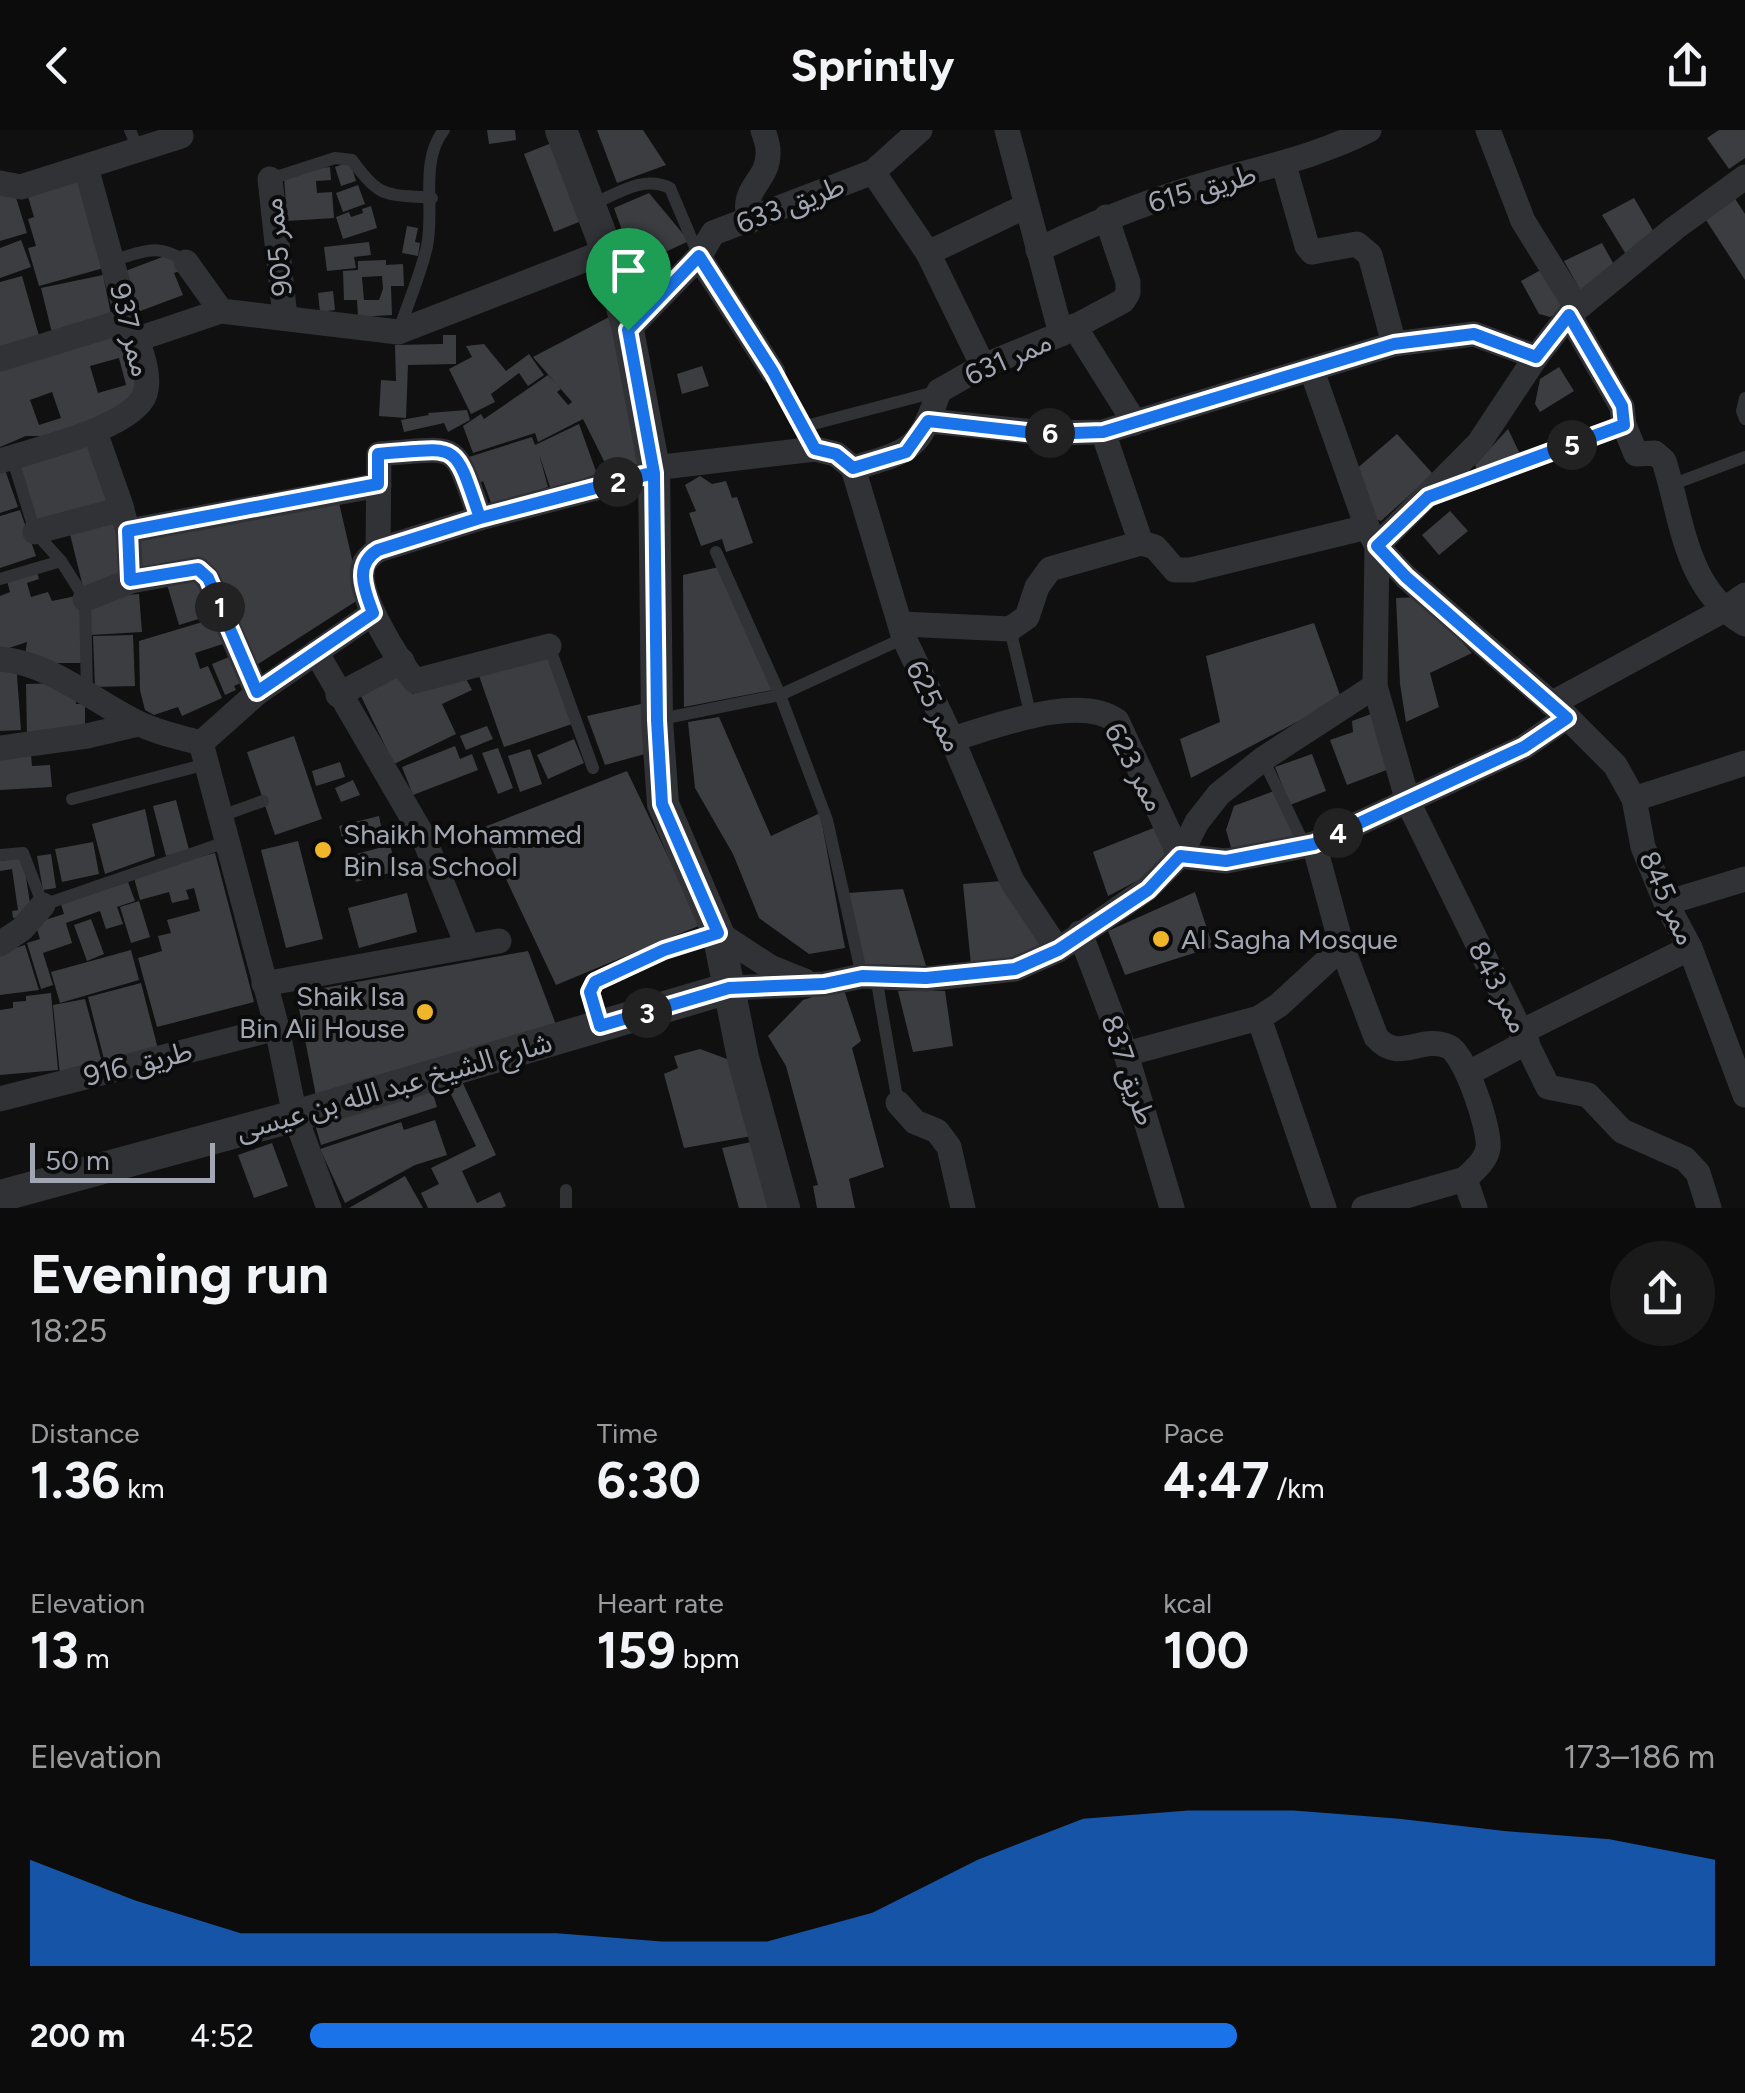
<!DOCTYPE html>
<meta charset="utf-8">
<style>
:root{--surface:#0c0c0d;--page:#1a1a1b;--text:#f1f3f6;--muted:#9a9b9d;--accent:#1a73e8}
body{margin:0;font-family:Figtree,"Noto Sans Arabic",sans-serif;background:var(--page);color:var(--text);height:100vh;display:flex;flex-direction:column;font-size:38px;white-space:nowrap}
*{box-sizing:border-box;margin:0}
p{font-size:32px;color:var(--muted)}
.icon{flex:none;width:55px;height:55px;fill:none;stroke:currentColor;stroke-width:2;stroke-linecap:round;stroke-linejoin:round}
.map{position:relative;height:1078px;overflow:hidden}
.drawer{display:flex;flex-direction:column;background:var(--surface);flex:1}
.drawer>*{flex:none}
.scale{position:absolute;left:30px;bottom:25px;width:185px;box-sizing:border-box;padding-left:10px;border:5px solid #a1a6b2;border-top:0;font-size:28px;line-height:35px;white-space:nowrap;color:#a1a6b2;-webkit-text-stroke:8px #0b0b0c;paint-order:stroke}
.pin{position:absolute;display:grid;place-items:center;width:85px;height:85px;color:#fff;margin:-102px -42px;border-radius:50% 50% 50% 0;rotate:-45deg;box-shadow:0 0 10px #0007}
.pin .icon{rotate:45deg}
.km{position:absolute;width:50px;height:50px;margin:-25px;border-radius:50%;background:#222;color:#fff;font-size:28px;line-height:50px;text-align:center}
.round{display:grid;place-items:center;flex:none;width:105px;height:105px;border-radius:52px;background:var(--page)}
.summary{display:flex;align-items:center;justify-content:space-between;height:170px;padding:0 30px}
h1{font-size:55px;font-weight:700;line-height:75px}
.stats{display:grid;grid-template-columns:repeat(3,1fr);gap:15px;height:170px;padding:10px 30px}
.stats div{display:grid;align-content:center}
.stats b{font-size:50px;font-weight:700}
.stats small{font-size:28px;font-weight:400}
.stats p{font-size:28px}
.chart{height:280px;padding:20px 30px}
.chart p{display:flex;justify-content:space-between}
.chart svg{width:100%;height:180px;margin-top:10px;fill:var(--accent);opacity:.7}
ul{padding:0 30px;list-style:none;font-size:32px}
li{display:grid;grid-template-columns:160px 120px 1fr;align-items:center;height:75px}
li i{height:25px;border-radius:12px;background:var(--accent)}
header{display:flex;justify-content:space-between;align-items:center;height:130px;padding:0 30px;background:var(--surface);font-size:45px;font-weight:700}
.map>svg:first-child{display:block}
</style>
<header><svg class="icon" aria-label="back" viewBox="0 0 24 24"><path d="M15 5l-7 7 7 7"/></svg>Sprintly<svg class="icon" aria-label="share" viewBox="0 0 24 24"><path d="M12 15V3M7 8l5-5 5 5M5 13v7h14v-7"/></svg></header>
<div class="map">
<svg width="1745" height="1078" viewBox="0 0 1745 1078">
<rect width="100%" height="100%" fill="#101011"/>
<g fill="#3c3d41" fill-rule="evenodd">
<path d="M487,0H515L516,10L489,14Z"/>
<path d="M597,0H643L666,35L617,53Z"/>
<path d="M1719,0H1745V28L1729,39L1707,8Z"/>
<path d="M554,12L584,90L554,102L524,24Z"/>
<path d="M350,32L356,51L341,56L335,37Z"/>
<path d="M330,37L331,50L316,51L317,63L332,62L334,88L287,91L284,46L300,40Z"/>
<path d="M85,41L104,138L39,156L28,118L36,116L28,89L34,87L26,60Z"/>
<path d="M358,55L365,74L343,82L336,63Z"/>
<path d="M13,58L27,103L0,111V62Z"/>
<path d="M649,63L689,111L635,136L614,78Z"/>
<path d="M1734,67L1745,84V150L1704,87Z"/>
<path d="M1634,68L1658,109L1630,131L1602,85Z"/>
<path d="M371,76L377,98L343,109L336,87L349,82L351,87L363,83L362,79Z"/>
<path d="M407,96L418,98L415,112L420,113L418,126L402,123Z"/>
<path d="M21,110L31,137L0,148V118Z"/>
<path d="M369,112L371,125L354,127L356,138L327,141L324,117Z"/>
<path d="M1602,113L1618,142L1584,167L1564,131Z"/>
<path d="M173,123L180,141L174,143L183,165L135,183L120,143Z"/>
<path d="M386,130V135L403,134L404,156H391L392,185L358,187L357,170H344L343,141L358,140V131ZM382,146L383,159L379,170H364L362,147Z"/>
<path d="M1546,137L1569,177L1550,187L1539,184L1521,151Z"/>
<path d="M103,145L112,189L53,207L41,158Z"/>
<path d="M22,146L41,213L0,224V152Z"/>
<path d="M333,161L335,180L320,182L318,163Z"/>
<path d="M611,186L640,341L613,349L583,289L538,312L535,303L473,323L463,296L481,284L484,289L548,245L561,259L557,262L568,275L572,272L533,227Z"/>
<path d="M127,198L139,266L60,306H26L0,317V239ZM119,228L126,255L98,263L90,236ZM52,262L61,288L39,295L30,270Z"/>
<path d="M443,205H456V234L408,235L406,288L379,286L381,250L396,251L395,215L443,214Z"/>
<path d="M484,214L506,241L529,224L544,245L528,256L519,243L491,264L495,272L471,284L449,239L472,227L466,216Z"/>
<path d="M702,236L709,256L682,264L677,244Z"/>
<path d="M1559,237L1574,261L1540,282L1535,274L1540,249Z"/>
<path d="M467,280L470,290L448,302L444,293L404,302L401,290L429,285L428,283Z"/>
<path d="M579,294L597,344L551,360L539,324L548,357L492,375L483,351L471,359L469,327L532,307L535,315Z"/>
<path d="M1508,299L1520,324L1478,343L1475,335Z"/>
<path d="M1397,304L1433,344L1381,391L1369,387L1354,341Z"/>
<path d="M88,307L108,375L37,396L17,328Z"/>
<path d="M3,334L18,377L0,383V335Z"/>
<path d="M700,346L712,354L726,351L732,368L737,367L753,413L726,422L722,409L701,416L689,383L696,381L685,355Z"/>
<path d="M337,364L361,468L252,538L204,435L138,446L131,412Z"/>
<path d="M20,380L36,426L0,438V386Z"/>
<path d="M1450,381L1468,401L1439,425L1422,405Z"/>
<path d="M114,386L122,447L83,457L68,396Z"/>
<path d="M719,437L772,560L684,577L683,445Z"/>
<path d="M37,442L39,449L27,453L31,467L48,462L52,471L81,465V533H38L25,525L27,512L0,521V466L10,462L7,451Z"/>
<path d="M198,443L218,483L179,495L166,451Z"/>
<path d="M139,464L142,502L91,505L88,469Z"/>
<path d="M1421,467L1472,523L1430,543L1439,577L1406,592L1400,554L1396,468Z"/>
<path d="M219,487L229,512L195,523L200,539L208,536L222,568L182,586L178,577L154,585L145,580L140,560L139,511Z"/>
<path d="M1314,493L1340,565L1310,585L1191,648L1180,609L1220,592L1206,526Z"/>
<path d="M133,505L135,556L95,557L93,506Z"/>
<path d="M547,520L572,594L504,617L478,543Z"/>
<path d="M234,525L245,551L234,556L236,560L225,565L212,534Z"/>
<path d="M16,532L21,600L0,601V533Z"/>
<path d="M402,541L413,564L451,545L465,547L472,560L442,574L456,604L394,634L359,562Z"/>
<path d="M63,553L64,565H75L76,574H85V603L27,608L26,554Z"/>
<path d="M641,574L645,624L605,635L587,586Z"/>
<path d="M1371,584L1392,638L1347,655L1330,610L1353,602L1352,591Z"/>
<path d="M719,587L771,706L820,683L845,818L809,824L759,788L733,724L695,658L688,592Z"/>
<path d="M487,596L493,609L466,620L460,606Z"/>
<path d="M294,606L322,689L275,705L247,622Z"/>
<path d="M574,609L584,633L548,649L537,625Z"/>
<path d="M455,616L460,629L472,624L478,640L413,665L402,637Z"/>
<path d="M498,618L513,658L498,664L482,623Z"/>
<path d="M530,619L542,654L520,662L508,626Z"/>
<path d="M1312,624L1326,661L1290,675L1275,637Z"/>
<path d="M31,625L32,636L50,635L52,657L0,660V628Z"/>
<path d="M340,632L345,647L316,656L312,641Z"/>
<path d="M627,641L701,795L556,855L482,698Z"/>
<path d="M353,650L360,665L341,672L335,658Z"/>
<path d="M1277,660L1301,714L1233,724L1226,700L1234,676Z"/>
<path d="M176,670L189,720L166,726L153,676Z"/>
<path d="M145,679L155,726L105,744L92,694Z"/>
<path d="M379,686L383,706L344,715L339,696Z"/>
<path d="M1156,697L1165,724L1162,738L1108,766L1093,722Z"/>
<path d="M298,711L323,809L286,818L261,720Z"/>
<path d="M93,712L99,744L62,752L55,719Z"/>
<path d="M390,715L397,741L356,752L349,726Z"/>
<path d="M215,723L254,872L157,897L138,828L162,821L158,806L171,803L167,790L200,781L194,758L186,760L189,769L172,773L169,762L140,770L133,744Z"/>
<path d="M51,724L56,758L43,760L37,726Z"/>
<path d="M23,728L32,786L13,788L12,781L18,780L12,739L0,741V731Z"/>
<path d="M1002,751L1050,812L1032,830L971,835L963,754Z"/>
<path d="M128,752L135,771L117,777L123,794L106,799L100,781L66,793L72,813L43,823L53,855L41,859L27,813L40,809L35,793L64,784L61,774Z"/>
<path d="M903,759L926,836L862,834L848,763Z"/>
<path d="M1195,762L1213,817L1125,845L1108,801Z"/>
<path d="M407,763L417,802L359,818L348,778Z"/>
<path d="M139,771L150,807L131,813L120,777Z"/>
<path d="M91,789L104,824L87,831L74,795Z"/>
<path d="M25,815L39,860L0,865V823Z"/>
<path d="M131,820L139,850L60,873L51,842Z"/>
<path d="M528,821L558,900L316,966L296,863Z"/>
<path d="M141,853L158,919L105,933L88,867Z"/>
<path d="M843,857L861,911L852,918L884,1037L849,1049L855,1078H817L813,1056L818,1055L786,936L768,906L803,870Z"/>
<path d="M898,861H945L953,916L913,922Z"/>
<path d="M51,863L58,940L0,945V880L13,878V872L26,871V866Z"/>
<path d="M85,869L103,936L60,945L53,875Z"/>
<path d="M700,919L727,929L752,1006L684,1018L664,944L678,938L674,926Z"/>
<path d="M460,947L496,1025L462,1041L477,1073L500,1062L506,1076L502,1078H428L421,1063L439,1054L431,1038L476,1016L446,954Z"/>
<path d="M430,954L437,977L321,1015L314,991Z"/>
<path d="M435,990L447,1025L415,1035L345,1073L320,1019L401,992L404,1000Z"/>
<path d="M751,1012L773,1078H739L722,1018Z"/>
<path d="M272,1013L288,1056L254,1068L238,1025Z"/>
<path d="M405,1046L423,1078H349Z"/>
</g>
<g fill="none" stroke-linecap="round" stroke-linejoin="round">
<g stroke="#313236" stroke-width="12">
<path d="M130,0L138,19"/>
<path d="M270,49L335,28L352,30C380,69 385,64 432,68"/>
<path d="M593,74C619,63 643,45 670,58L698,124"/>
<path d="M113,130C144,122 158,112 186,132"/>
<path d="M399,200C408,173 421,144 427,116C435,79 419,31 444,0"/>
<path d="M773,242L815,319"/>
<path d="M1745,268L1742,281L1745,289"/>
<path d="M802,297L939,261"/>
<path d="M12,327L35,402L61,431L85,469L87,563"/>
<path d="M1671,355L1745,327"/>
<path d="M1434,365L1624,295"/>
<path d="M716,422L780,565L827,690L862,846"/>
<path d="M0,449L61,431"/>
<path d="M1010,499L1031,587"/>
<path d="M549,516L593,638"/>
<path d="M661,589L780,565L904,508"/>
<path d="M1263,629L1305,716"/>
<path d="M72,669L207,634"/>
<path d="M221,686L263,671"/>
<path d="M0,725L23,723L43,775L226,712"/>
<path d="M876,847L898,973"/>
<path d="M599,894L590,862L595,852L664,820L716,803"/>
<path d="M566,1060V1078"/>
</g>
<g stroke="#313236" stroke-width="25">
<path d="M1007,0L1061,204"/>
<path d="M1488,0L1523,91L1577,178"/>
<path d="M1284,35L1307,116L1312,122L1357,114L1370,125L1394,214"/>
<path d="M873,42L928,123L983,236"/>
<path d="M270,49L285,187"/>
<path d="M0,53L21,57L181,6"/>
<path d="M750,91C739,58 768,52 768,24C769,16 765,7 763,0"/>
<path d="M1038,120C1087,96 1135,76 1187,60C1248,40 1311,30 1369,0"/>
<path d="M928,123L1026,76"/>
<path d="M699,127L773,242"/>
<path d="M186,132L221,181L398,202L607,121"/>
<path d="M1569,185L1622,277L1624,295L1636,324L1655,323L1664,331C1683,392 1685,459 1745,494"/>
<path d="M1074,196L1135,293"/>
<path d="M628,200L699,127L713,103L873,42L920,0"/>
<path d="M138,209L221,181"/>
<path d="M0,229L128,190"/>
<path d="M929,291L1044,303L1103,302L1394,214L1474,204L1536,227"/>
<path d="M1103,302L1141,413"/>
<path d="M0,331C33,320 133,298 145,264C152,243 137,209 128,190L86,37"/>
<path d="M654,338L815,319L836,324L853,338L904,508L952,609L1012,751L1058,820"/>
<path d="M853,338C911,321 919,321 939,261L983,236L1061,204L1123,171L1128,163V152L1106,87"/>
<path d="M128,401L379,355"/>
<path d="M35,402L122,379L95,302"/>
<path d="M1141,413L1155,417L1175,440H1191L1367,397"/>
<path d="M378,420L379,324C461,318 453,309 480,388"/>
<path d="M131,451L198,439L208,449L257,563"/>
<path d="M85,469L131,451L128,401L123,384"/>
<path d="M902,494L1010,499L1027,487L1037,457L1050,439L1141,413"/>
<path d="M549,516L415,551C398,530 356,465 363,437C365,430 372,424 378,420L480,388L654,343"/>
<path d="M316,522L423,706L468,817"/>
<path d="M0,529C49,533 91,569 134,591C154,602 179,607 201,613"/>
<path d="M1375,556L1408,672L1548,957L1588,965L1622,1001L1685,1029L1698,1043L1709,1078"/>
<path d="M338,565L402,531"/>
<path d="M1551,574L1722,481L1745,465"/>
<path d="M1567,587L1615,635L1634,669L1643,717L1666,773L1690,818L1745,965"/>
<path d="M952,609C995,597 1078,563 1117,591L1180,726L1226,731L1314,714L1524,617L1567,587L1406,447L1377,416L1367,397L1312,241"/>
<path d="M201,613L277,898L295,986L329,1078"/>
<path d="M201,613L257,563L373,483"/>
<path d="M0,618L87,606L138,594"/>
<path d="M1634,669L1745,633"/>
<path d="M1314,714L1342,817L1376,907C1399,934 1421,904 1449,917C1465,924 1491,1001 1488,1018C1486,1031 1474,1040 1465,1049L1475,1078"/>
<path d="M1666,773L1745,749"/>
<path d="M718,803L770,837L805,851"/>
<path d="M1080,803L1126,924L1172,1078"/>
<path d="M0,814L22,799L43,775"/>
<path d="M264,854L499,811"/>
<path d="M729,858L824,854L862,846L926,849L1015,839L1058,820L1147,759L1180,726L1197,692L1219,664L1263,629L1375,556L1377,416L1479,313L1536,227L1569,185L1675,98L1745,47"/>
<path d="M1259,888L1324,1078"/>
<path d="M1521,902L1690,818"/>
<path d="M1126,924L1259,888L1279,875L1342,817"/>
<path d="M1469,943L1527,912"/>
<path d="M0,969L277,898"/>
<path d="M898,973L915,992L937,1001L949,1017L963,1078"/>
<path d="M1364,1078L1465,1049"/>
</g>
<g stroke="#313236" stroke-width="32">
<path d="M561,0L607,121L628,200L654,338L657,590L663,674L718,803L743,928L784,1078"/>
<path d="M0,1066L295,986L729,858"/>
</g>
</g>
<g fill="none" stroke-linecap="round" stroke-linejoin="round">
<defs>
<path id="route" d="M628,200L654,343L480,388L378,420C353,435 365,461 373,483L257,562L208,448L198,439L130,450L128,401L378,354V324C461,318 453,309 480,388L643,345L654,343L657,590L662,674L718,803L664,820L595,852L590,862L600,896L729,858L824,854L862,846L926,848L1015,839L1058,820L1148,760L1180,726L1226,731L1314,714L1524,617L1567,588L1406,447L1377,416L1428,367L1624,295L1622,276L1569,185L1536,227L1474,204L1394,214L1103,302L1044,304L928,291L906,322L853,338L836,324L815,319L773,242L699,126L628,200"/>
</defs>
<use href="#route" stroke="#fff" stroke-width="20"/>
<use href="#route" stroke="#1a73e8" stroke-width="12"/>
</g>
<g fill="#efb62a" stroke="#0b0b0c" stroke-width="4">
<circle cx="323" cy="720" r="10"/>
<circle cx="1161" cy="809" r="10"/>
<circle cx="425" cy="882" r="10"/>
</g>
<g text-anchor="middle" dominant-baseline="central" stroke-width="8" stroke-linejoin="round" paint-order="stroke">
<g font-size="28" fill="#a1a6b2" stroke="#0b0b0c">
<text transform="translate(1202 58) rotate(-16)">طريق 615</text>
<text transform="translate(790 74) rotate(-21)">طريق 633</text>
<text transform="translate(277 117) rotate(-96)">ممر 905</text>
<text transform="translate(131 200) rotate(76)">ممر 937</text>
<text transform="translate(1008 228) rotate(-24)">ممر 631</text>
<text transform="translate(935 576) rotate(65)">ممر 625</text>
<text transform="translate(1135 637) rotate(62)">ممر 623</text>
<text transform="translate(1668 768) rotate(66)">ممر 845</text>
<text transform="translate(1499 857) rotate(63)">ممر 843</text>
<text transform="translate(138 933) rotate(-14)">طريق 916</text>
<text transform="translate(1129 940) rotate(71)">طريق 837</text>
<text transform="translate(394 956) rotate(-16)">شارع الشيخ عبد الله بن عيسى</text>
</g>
<g font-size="28" fill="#a1a6b2" stroke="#0b0b0c" text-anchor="start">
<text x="343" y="704">Shaikh Mohammed<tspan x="343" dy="32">Bin Isa School</tspan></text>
<text x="1181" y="809">Al Sagha Mosque</text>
<text x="405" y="866" text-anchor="end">Shaik Isa<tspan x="405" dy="32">Bin Ali House</tspan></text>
</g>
</g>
</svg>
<div class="scale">50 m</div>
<div class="pin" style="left:628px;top:200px;background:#1e9e55"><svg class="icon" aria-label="arrive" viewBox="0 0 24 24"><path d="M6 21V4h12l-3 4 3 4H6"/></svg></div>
<b class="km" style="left:220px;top:477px">1</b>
<b class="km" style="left:618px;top:352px">2</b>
<b class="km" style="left:647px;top:883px">3</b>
<b class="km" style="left:1338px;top:703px">4</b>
<b class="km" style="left:1572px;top:315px">5</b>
<b class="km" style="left:1050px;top:303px">6</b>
</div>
<section class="drawer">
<div class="summary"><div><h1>Evening run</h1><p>18:25</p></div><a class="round"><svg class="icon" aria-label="share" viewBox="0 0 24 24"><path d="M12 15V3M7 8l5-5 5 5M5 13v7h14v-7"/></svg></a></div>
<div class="stats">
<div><p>Distance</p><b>1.36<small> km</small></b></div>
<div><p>Time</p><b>6:30</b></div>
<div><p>Pace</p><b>4:47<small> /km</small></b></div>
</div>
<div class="stats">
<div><p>Elevation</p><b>13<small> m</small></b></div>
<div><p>Heart rate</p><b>159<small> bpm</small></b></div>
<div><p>kcal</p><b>100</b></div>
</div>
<div class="chart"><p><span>Elevation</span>173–186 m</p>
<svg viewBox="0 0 160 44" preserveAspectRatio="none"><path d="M0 44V18L10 28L20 36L30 36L40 36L50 36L60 38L70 38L80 31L90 18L100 8L110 6L120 6L130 8L140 11L150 13L160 18V44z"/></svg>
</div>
<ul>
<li><b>200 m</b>4:52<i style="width:66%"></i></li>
</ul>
</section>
